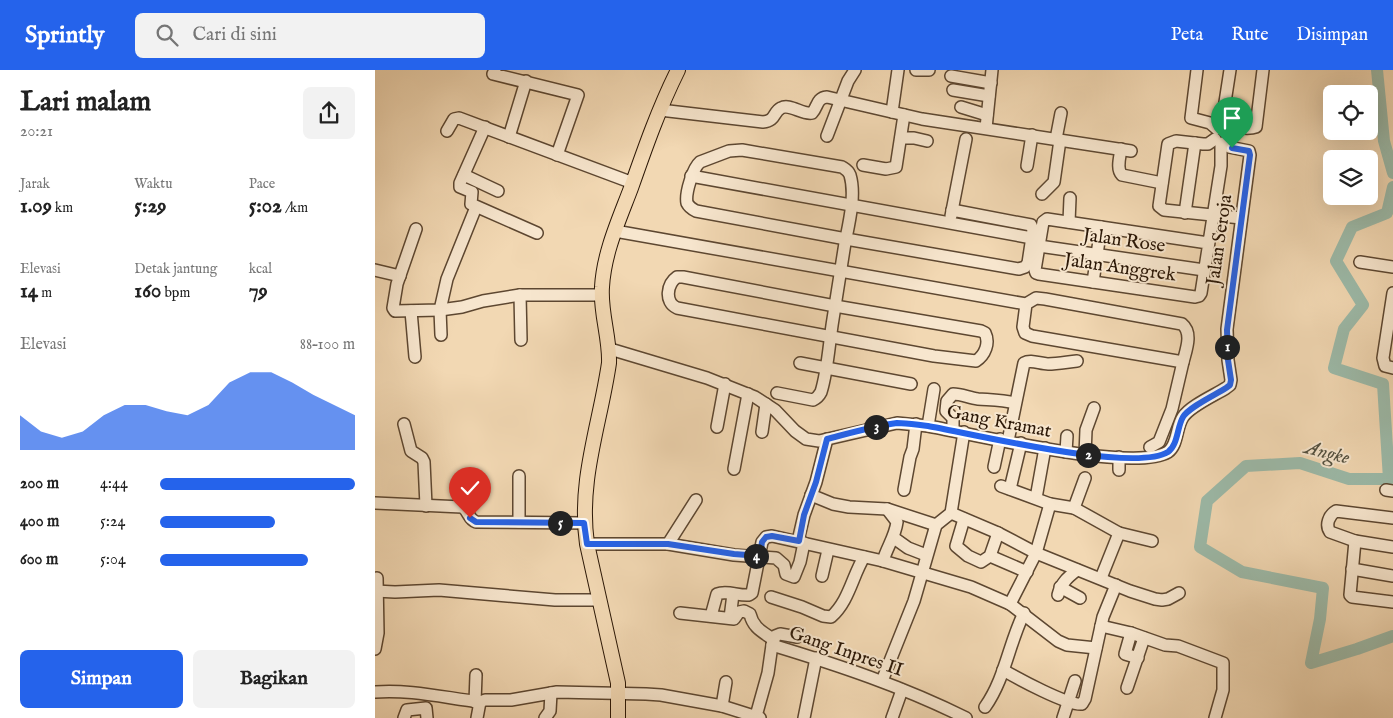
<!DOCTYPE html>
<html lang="id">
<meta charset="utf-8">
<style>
:root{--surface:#fff;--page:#f2f2f2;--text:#222;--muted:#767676;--accent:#2563eb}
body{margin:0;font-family:"IM FELL English",serif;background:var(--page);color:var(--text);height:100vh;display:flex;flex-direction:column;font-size:19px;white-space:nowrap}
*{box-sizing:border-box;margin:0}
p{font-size:16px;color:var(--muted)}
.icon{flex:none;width:28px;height:28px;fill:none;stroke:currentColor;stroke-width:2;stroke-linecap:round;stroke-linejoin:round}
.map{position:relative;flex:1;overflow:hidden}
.panel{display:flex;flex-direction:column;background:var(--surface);width:375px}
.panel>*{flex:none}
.buttons{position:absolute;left:948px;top:15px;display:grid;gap:10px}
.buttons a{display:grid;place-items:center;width:55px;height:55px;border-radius:8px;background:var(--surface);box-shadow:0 5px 20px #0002;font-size:25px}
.pin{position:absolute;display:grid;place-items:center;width:42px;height:42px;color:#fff;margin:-51px -21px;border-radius:50% 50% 50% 0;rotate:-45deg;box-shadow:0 0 5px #0007}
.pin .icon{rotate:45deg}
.km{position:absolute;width:25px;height:25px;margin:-12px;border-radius:50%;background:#222;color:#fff;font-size:14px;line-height:25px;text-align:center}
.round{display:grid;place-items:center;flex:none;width:52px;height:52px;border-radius:8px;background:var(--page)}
.head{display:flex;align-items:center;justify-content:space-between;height:85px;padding:0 20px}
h1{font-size:28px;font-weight:700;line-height:38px}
.stats{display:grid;grid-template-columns:repeat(3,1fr);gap:8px;height:85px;padding:5px 20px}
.stats div{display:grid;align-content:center}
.stats b{font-size:21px;font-weight:700}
.stats small{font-size:14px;font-weight:400}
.stats p{font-size:14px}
.chart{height:140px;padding:10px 20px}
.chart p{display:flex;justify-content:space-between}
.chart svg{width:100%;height:90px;margin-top:5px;fill:var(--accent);opacity:.7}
.cta{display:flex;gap:10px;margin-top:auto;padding:10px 20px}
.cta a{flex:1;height:58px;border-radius:8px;background:var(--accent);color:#fff;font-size:20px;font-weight:700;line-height:58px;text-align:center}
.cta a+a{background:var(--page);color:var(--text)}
ul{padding:0 20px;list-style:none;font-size:16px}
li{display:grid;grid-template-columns:80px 60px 1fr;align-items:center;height:38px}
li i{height:12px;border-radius:6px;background:var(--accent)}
header{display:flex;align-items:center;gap:30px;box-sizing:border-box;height:70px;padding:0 25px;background:var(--accent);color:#fff}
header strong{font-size:24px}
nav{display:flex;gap:28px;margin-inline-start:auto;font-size:18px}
.search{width:350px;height:45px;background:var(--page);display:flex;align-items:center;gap:12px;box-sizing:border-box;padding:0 18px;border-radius:8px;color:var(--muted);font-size:19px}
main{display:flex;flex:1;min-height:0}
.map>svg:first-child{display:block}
</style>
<header>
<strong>Sprintly</strong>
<div class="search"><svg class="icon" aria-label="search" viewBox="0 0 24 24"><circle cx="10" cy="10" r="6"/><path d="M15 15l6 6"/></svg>Cari di sini</div>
<nav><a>Peta</a><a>Rute</a><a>Disimpan</a></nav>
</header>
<main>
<section class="panel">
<div class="head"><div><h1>Lari malam</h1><p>20:21</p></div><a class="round"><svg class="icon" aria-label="share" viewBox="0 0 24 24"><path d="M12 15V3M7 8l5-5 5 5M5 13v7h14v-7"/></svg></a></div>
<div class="stats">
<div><p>Jarak</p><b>1.09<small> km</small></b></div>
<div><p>Waktu</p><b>5:29</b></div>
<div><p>Pace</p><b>5:02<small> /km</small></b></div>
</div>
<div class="stats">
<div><p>Elevasi</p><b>14<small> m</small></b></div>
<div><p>Detak jantung</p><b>160<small> bpm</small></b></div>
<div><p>kcal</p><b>79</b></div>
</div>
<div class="chart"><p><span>Elevasi</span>88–100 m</p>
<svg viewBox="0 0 160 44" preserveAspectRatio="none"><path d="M0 44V27L10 35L20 38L30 35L40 27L50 22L60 22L70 25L80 27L90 22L100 11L110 6L120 6L130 11L140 17L150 22L160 27V44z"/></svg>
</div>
<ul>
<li><b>200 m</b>4:44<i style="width:100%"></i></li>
<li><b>400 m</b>5:24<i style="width:59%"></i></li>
<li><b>600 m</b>5:04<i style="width:76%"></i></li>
</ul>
<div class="cta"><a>Simpan</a><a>Bagikan</a></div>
</section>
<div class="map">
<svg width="1018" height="648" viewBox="0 0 1018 648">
<rect width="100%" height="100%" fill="#f2d8b3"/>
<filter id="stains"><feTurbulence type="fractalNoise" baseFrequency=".004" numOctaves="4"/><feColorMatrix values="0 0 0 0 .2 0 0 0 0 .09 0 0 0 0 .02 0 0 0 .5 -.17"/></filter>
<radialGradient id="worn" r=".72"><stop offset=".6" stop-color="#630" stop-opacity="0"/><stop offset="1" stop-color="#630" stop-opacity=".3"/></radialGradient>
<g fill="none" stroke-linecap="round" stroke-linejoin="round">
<g stroke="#9cbaa9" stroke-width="12">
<path d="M1002,0L1009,71L1018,103"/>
<path d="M1018,117L1012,143L977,157L961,191L988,235L969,259L959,298L1008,314L1014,409H974L925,393L871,396L832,431L825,477L867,502L948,518L945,549L936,593L982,579L1018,566"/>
</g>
<defs>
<g id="minor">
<path d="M120,0L118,4L203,25L182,85"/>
<path d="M541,0H554"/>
<path d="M822,0L816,48L835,53L842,59"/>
<path d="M576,6L616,13"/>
<path d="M578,20L614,26"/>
<path d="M586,37L612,45"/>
<path d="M285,40L388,52C401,51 398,42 406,38C415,33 427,45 437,43C443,37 441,28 452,27L547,49L756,81"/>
<path d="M517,42L523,0"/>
<path d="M110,57L85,113V117L97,122L96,134L162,163"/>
<path d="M611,58L617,0"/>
<path d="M846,58L855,0"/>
<path d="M72,61L79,49L84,48L258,113"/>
<path d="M853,62C861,54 871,61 881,57L888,0"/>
<path d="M452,66L473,11L480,0"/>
<path d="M134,67L151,11"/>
<path d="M526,68H539L552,71"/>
<path d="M681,69L686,43"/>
<path d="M840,69L833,74H828L801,71L793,74L784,136L789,140L866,148"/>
<path d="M746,79C745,87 741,99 747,105L787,113"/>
<path d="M488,95L511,99L521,97L529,45"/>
<path d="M652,96L657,65"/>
<path d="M89,105L123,121"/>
<path d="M316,106L657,168"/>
<path d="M667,124L679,112L685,70"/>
<path d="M810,143L820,73"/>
<path d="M576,146L591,69"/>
<path d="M694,152L695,128"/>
<path d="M41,159L22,214L18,238L20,241L65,240L87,237L108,231L145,225H227"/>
<path d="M240,161L651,234L661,228L670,229L807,254C818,263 811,280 808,292L657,266L650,263L648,257L651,234"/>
<path d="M833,173L672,149L668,152L660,200L661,203L664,204L820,227L824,226L826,223L846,96V73"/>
<path d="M664,176L829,200"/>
<path d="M985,192L1018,197"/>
<path d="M0,200L25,206"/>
<path d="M302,207H308L460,236L606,261L610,263C615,273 610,285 601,291L559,286L302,238C289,232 292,214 302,207Z"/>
<path d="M718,212L726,157"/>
<path d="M1018,223L1008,288L1010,296L1018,298"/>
<path d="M145,225L146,270"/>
<path d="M36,241L40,287"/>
<path d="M66,265L65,240L72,209L101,137"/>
<path d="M235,279L332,308L380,327L400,340L420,361L431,369L444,371L522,353L553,356C598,364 759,403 793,382C803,375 801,357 808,347C815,336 840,325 851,318L855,315L856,310L853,290L852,259L875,85L874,81L854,77L852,71"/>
<path d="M425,293L536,314"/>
<path d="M402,323L438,330C442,328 444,326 446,322C453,299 454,273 458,249C462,224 466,199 470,173C474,153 481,125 475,105C473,100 470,99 467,97L367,80L354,81L325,92C318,98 310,123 312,133C314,137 317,139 321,141L471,169L644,199L650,197L653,193L658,160L656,155L577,140"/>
<path d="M29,354L36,381L47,388L49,392L51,436"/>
<path d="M553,356L559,319"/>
<path d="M342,357L350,314"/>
<path d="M578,360V348L571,341L572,331L578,324C587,324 594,328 603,329C616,330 627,330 640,333"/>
<path d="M387,362L391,334"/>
<path d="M633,371L649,293C656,289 665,294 673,294C683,294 692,292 702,291"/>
<path d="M775,377L784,372L797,339L808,292"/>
<path d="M691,382L692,366"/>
<path d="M710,385L711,360L719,338"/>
<path d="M619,397L625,369"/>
<path d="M359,399L373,324"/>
<path d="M744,400V387"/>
<path d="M626,416L675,434L699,438L744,463L777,471"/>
<path d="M635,419L646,373"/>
<path d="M529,420L535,387L538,379L541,354"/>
<path d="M1011,420L1018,421"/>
<path d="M436,425L458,434L474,437L512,439L561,455"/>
<path d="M661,428L670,378"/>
<path d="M0,433L87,437C94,441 93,449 101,452L209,453"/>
<path d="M699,438L710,408"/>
<path d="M576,443L623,463L661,483L755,521L780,529L787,530L793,529L804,523"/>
<path d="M1018,448L961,441C954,445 950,455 955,462L980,471L1018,477"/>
<path d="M589,449L581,476L593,486L606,492L615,486L623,463"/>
<path d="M144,452V406"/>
<path d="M519,468L533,478L551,485"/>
<path d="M423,471L429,445L441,412L452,369"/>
<path d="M980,471L975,525L977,527L1018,532"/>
<path d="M212,474H293L359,485L401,488L409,495L411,504L419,507L425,492L429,473"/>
<path d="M293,474L321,430"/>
<path d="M615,486L652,502"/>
<path d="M508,491C512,477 520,467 522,452L512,439"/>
<path d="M977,499L1018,506"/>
<path d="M447,506L453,480"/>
<path d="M726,508L744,463"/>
<path d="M685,517L705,528"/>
<path d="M0,521L20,522L64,520L180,530H224"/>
<path d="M683,525C686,513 693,507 702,500"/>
<path d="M396,527L427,537L448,546L456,547C474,531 477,507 489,487"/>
<path d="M635,534L661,483L675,434"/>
<path d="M305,543L359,549L364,542L369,541L375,544C378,558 388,562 399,570"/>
<path d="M336,546L342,524C352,520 363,526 374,525L377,523L387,472L391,467L397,466L508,491L596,517L635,534L683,571L692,575L721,578"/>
<path d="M355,548L358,524"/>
<path d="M726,556L756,563L790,575L803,576L848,593V620L840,648"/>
<path d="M756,563L750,584L763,588"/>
<path d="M397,575C463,595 529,617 591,648"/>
<path d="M0,579L3,563L2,508"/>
<path d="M628,600C642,608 693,636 707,634L710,629L728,547L741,515"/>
<path d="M507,611L539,531L561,455L576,443L589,362"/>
<path d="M752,618L769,568"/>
<path d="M0,622C34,619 71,628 105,632L110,630H136L182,622L271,624L286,625L347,636L385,648"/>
<path d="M100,632L101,605"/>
<path d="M347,636L351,612"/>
<path d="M610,637C630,609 634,573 649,543"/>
<path d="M381,646L393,603L397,575L400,566L405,564L422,567"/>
<path d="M29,648L32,640L51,638L52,648"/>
<path d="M102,648L105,632"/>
<path d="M170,648L175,641L176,623"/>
<path d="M429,648L441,588"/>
<path d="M517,648L527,620"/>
<path d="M688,648L700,611"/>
</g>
<path id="major" d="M243,648V613L212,474C203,410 225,355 234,293C235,268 225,242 227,217C229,182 244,150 256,118C270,78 284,38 303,0"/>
</defs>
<use href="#minor" stroke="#5d4731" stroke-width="14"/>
<use href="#major" stroke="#2b1706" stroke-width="16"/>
<use href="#minor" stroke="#f7e6ce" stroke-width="11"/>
<use href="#major" stroke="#f2d8b3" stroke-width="14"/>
</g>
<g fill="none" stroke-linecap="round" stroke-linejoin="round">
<defs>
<path id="route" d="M95,448L101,452L209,453L212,474H293L359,484L385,486L387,472L391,467L397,466L424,471L429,445L441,412L452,369C475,363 499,356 522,353C532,353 543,355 553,356C598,364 759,403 793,382C803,375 802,357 808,347C814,337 840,325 851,318L855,315L856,310L853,290L852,260L875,85L874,81L857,78"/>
</defs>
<use href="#route" stroke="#fff" stroke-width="10"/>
<use href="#route" stroke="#2563eb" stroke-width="6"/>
</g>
<g text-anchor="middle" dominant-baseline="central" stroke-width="4" stroke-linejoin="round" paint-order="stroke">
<g font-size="19" fill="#2b1706" stroke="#f7e6ce">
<text transform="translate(845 170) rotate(-82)">Jalan Seroja</text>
<text transform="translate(749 171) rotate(8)">Jalan Rose</text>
<text transform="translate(745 198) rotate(8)">Jalan Anggrek</text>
<text transform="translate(624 352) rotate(11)">Gang Kramat</text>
<text transform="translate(471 582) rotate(19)">Gang Inpres II</text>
</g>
<g font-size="20" font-style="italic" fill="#53503f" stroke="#f7e6ce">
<text transform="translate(952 383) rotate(14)">Angke</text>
</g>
</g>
<rect width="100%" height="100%" filter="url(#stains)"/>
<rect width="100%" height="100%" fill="url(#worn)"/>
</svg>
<div class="buttons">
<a><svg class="icon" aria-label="locate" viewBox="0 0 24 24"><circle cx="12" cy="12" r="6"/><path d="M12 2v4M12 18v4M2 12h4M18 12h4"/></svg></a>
<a><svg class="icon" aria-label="layers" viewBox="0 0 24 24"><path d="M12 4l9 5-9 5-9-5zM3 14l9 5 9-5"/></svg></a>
</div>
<div class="pin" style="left:857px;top:78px;background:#1e9e55"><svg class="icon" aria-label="arrive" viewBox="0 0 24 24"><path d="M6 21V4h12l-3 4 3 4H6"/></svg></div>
<div class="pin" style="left:95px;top:448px;background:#d93025"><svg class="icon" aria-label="check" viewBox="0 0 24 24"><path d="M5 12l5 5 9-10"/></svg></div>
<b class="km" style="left:852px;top:277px">1</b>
<b class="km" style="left:713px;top:385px">2</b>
<b class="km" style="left:501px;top:357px">3</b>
<b class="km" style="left:381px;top:486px">4</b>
<b class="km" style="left:185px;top:453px">5</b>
</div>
</main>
